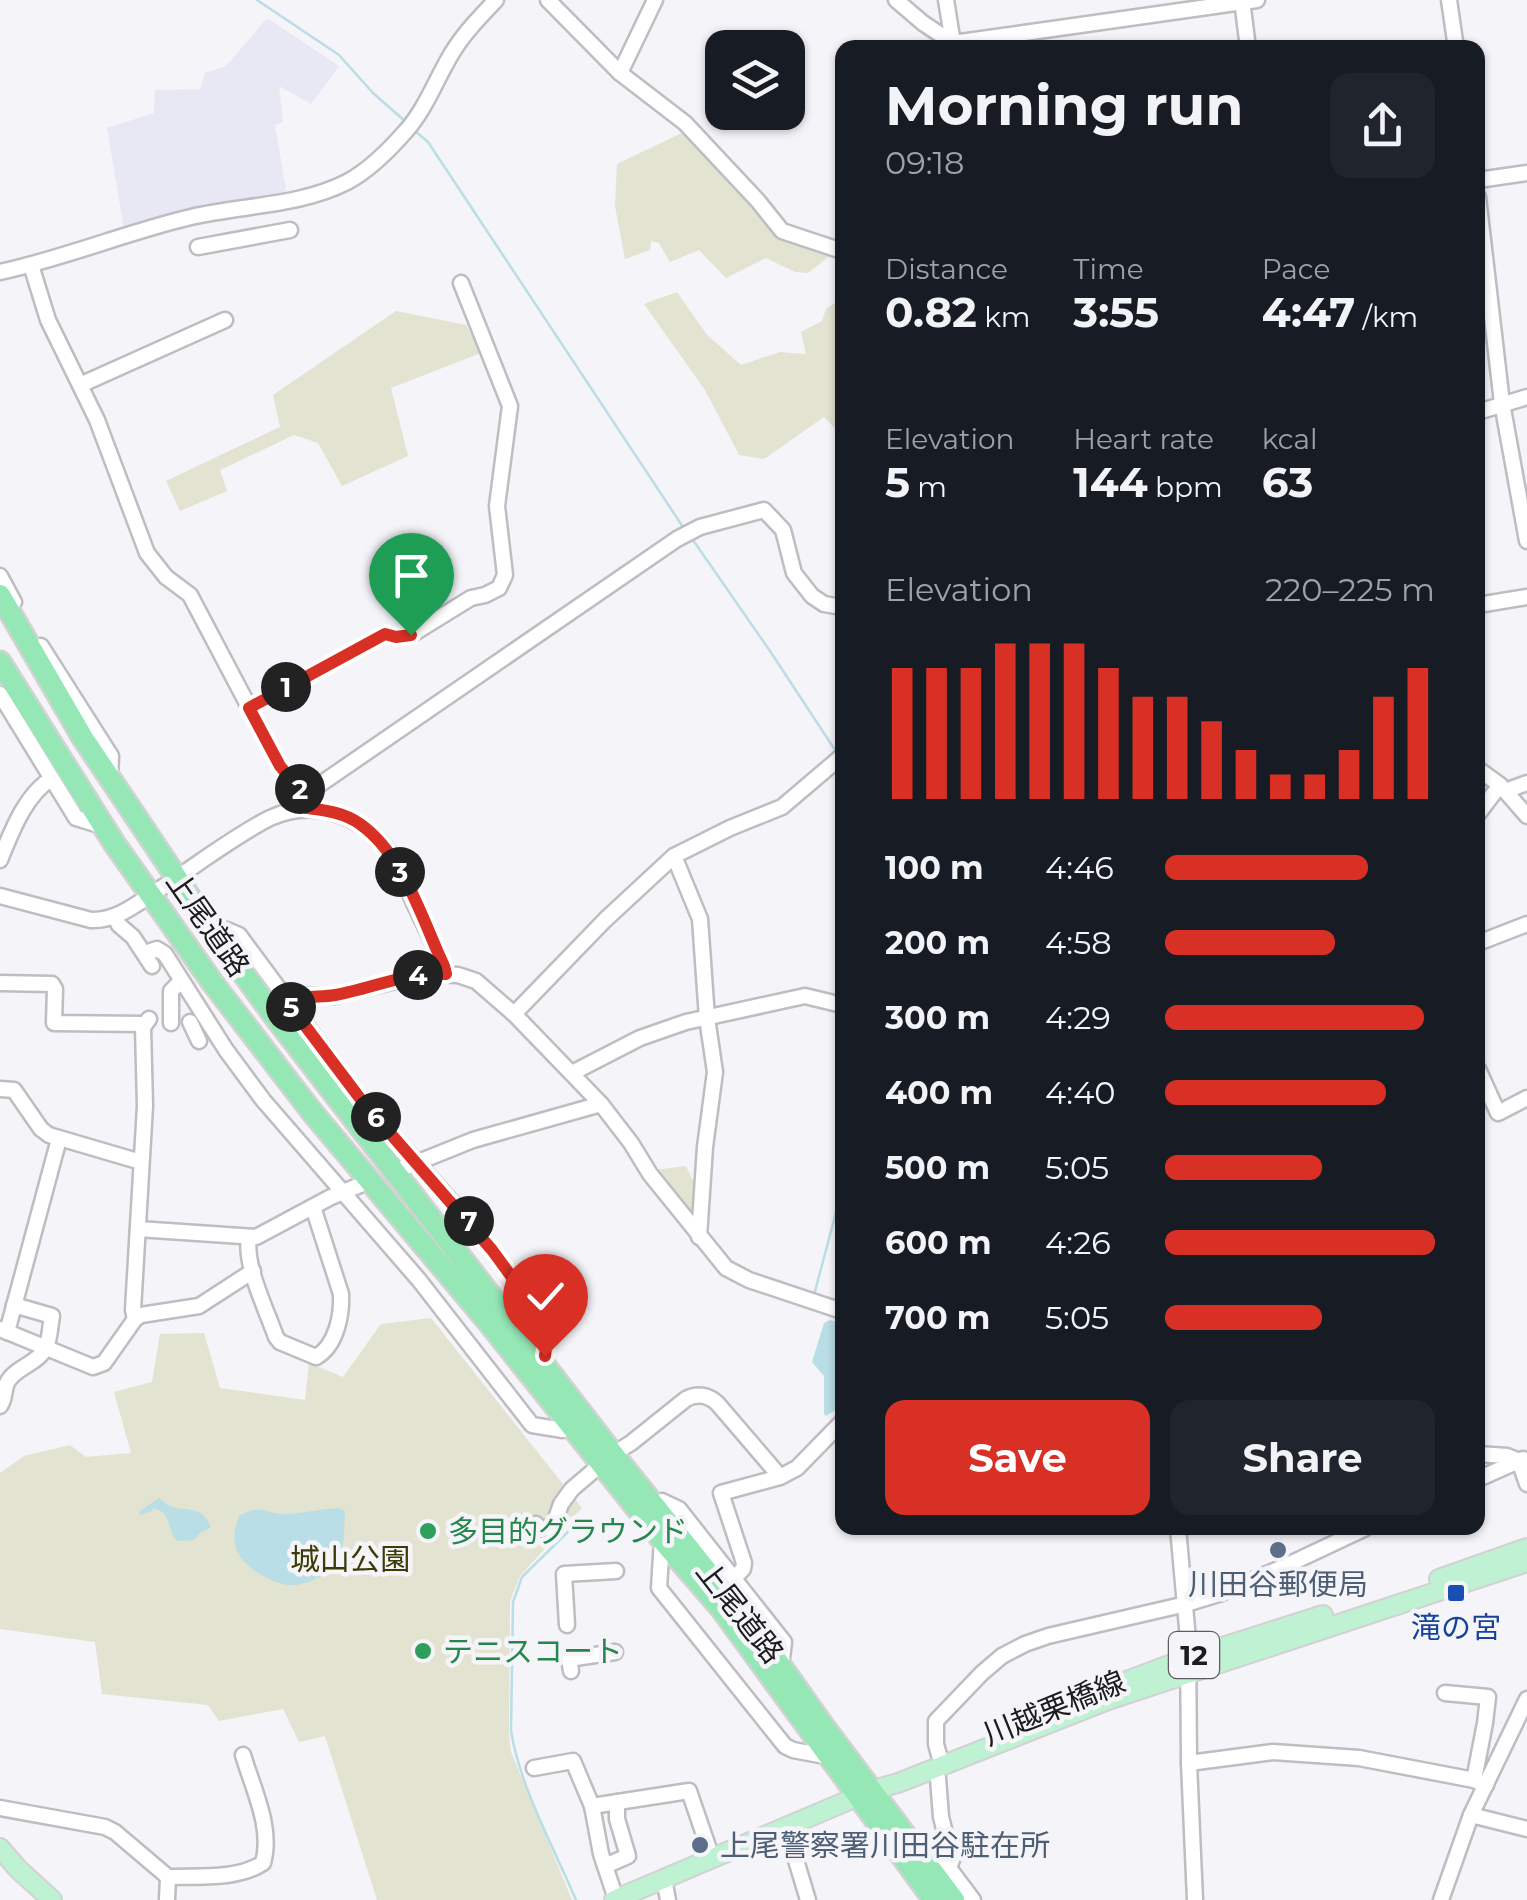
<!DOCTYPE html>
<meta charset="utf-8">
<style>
:root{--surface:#171b24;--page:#20242c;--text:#f1f3f6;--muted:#9ea1a6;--accent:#d93025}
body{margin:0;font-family:Montserrat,"Noto Sans JP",sans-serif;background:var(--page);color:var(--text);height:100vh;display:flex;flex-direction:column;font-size:38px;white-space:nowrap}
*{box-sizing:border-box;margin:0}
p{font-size:32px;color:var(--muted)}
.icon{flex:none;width:55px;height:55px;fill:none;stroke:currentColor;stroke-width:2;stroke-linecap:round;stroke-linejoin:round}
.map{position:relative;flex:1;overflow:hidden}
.side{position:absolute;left:835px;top:40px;width:650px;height:1495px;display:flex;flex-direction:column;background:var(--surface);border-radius:20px;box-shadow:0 2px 8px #0004}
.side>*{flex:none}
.controls{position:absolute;left:705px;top:30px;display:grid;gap:20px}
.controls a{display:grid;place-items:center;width:100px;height:100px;border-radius:20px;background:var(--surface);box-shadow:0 2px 8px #0004;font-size:50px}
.pin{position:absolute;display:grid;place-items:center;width:85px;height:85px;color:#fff;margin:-102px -42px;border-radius:50% 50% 50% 0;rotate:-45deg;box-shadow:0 0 10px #0007}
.pin .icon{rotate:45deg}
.km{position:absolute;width:50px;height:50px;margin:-25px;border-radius:50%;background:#222;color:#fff;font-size:28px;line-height:50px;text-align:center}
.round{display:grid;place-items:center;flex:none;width:105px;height:105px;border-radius:20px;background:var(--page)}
.summary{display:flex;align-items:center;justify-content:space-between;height:170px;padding:0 50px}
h1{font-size:55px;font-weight:700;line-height:75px}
.figures{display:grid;grid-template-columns:repeat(3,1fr);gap:15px;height:170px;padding:10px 50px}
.figures div{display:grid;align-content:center}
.figures b{font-size:42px;font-weight:700}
.figures small{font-size:28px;font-weight:400}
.figures p{font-size:28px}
.chart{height:280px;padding:20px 50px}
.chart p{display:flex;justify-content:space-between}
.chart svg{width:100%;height:180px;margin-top:10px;stroke:var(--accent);stroke-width:6}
.primary-button{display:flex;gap:20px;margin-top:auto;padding:20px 50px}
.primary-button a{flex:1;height:115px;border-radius:20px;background:var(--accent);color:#fff;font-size:40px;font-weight:700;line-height:115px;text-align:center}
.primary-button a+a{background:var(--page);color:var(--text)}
ul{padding:0 50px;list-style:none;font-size:32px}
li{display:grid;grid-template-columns:160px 120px 1fr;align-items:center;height:75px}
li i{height:25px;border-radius:12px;background:var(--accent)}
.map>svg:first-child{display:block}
</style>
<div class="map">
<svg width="1527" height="1900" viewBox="0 0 1527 1900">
<rect width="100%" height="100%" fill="#f4f4f9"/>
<path fill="#e7e8f4" d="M267,18L339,66L311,104L279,86L283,122L275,125L287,195L124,230L107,128L154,113L155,90L200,89L205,73L226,66Z"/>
<g fill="#e2e3d0">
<path d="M688,130L774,235L831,255L808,273L795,272L766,258L726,278L699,250L670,262L659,243L651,241L650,250L625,259L615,206L617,164Z"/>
<path d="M677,292L707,335L741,365L780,352L806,354L801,332L822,321L826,309L842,298V436L824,417L764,459L739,455L705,390L644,304Z"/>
<path d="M396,311L466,325L481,353L391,388L408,456L342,486L318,443L294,435L220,470L227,491L180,511L166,481L280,427L273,395Z"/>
<path d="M686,1166L692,1179H696L694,1219L654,1170Z"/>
<path d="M431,1318L582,1508L520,1576L510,1601L509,1734L511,1752L572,1900H377L325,1736L299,1742L283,1709L219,1721L208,1705L102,1694L95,1642L0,1629V1473L24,1456L70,1445L86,1457L131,1453L114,1392L152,1382L160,1334L204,1333L220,1388L305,1400L309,1363L343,1377L381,1324Z"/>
</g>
<g fill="#b9dee5">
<path d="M830,1320L842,1324V1401L838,1408L826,1416L824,1414V1376L812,1362L824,1323Z"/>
<path d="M159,1498C180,1519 199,1498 211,1527L200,1533L194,1540L177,1541C166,1531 173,1512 153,1508L152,1511L140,1515L139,1512Z"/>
<path d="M338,1508L345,1511C344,1529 345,1551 335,1566C330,1573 322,1576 315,1579C295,1589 281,1586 262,1575C237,1561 228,1544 239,1516C265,1502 264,1515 288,1514C305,1513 321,1509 338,1508Z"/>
</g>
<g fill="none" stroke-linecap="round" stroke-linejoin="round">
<g stroke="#b9dee5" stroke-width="2.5">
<path d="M257,0L339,55L373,93L406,122"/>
<path d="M415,131L428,142L685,530"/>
<path d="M693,540L770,651L837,753"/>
<path d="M814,1295L842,1190"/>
<path d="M576,1900C554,1848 520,1787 511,1731L513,1602L522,1577L584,1516"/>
</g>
<defs>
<g id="minor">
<path d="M548,0L620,73L685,123L758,201L782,231L842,251"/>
<path d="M896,0L923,23L959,47"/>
<path d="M946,0L953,43"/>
<path d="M1242,0L1248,48"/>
<path d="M1449,0L1456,48"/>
<path d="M953,43L1257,0"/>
<path d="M620,73L655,0"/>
<path d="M1478,180L1527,173"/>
<path d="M1478,197L1502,403L1527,541"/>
<path d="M198,247L290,230"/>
<path d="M31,265L48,320L97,420L147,553L166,577L190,595L280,766L301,791L307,808"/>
<path d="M0,272C65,258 127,232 191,217C243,205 300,206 347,182C368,171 390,149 405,132C426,109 436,79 452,53C464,33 480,17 496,0"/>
<path d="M80,385L225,320"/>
<path d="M1478,412L1527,397"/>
<path d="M0,576L14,602"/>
<path d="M1478,605L1527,597"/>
<path d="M41,646L111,756L110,778"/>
<path d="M0,694L76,818L102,826"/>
<path d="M249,708L385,634L396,637L411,635L471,598L485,595L499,588L505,575L497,506L510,406L461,283"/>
<path d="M1478,769L1500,785L1527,816"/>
<path d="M1505,791L1527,783"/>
<path d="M303,796L677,539L700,527L764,510L783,530L794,573L812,596L824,604L842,607"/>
<path d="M1478,814L1500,785"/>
<path d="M674,856L700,919L707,1018L715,1072L705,1147L699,1237"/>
<path d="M0,860C11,833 25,795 51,779"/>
<path d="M0,896L91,920C120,921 142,899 166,885C198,864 236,835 270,818C311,799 358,813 386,848C399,864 406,884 414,903C424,924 434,945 444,965L446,974"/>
<path d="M115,917L119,925L133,937L152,966"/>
<path d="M211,929L227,930L239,935L362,1101L473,1226L524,1292L548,1331L543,1362"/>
<path d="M1478,943L1527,924"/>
<path d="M145,953L157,949L165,954L226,1050L263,1100L419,1280L532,1425L563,1430L573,1427"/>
<path d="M0,983L52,984L55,989L54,1023L145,1024"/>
<path d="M288,1003L303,996H334L424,974L458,975L476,981L514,1014L601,1104L631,1143L650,1174L726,1268L749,1280L842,1311"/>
<path d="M514,1014L605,920L674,856L730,828L782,807L842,756"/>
<path d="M190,1022L199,1041"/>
<path d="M171,1023V991L181,981"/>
<path d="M1478,1069L1498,1113L1527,1098"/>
<path d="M572,1073L640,1038L686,1022L805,996L842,1005"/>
<path d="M0,1089L14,1090L41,1129L49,1135L141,1162"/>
<path d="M401,1169L473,1140L601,1104"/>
<path d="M138,1229L256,1237L331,1197L360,1185"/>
<path d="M249,1238C244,1265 267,1311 276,1337L280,1342L316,1357C336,1346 342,1316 341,1294L313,1207"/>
<path d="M135,1319L133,1310L145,1106L143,1027L149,1019"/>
<path d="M0,1329L93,1367L104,1363L135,1319L141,1315L199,1306L253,1271"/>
<path d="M7,1332L59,1139"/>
<path d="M0,1406C6,1397 3,1392 7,1383C14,1368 37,1364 45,1349C50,1341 50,1326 52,1316L14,1305"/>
<path d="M1478,1454L1507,1456L1519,1461L1527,1484"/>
<path d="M1478,1479L1523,1459"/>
<path d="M654,1503L662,1501L679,1509L780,1637L784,1642L781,1666"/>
<path d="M536,1524C541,1531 547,1529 554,1524L561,1504L572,1489L613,1454L631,1443L686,1399C697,1393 708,1395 717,1403L777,1473"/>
<path d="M1178,1528L1188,1639L1189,1763L1195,1900"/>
<path d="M662,1540L659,1588L785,1746L793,1750L830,1757"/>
<path d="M733,1579L743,1569L744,1563L721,1493L780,1477L797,1468L842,1422"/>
<path d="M567,1625L564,1574L616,1571"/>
<path d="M571,1671L569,1659L615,1652"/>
<path d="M1445,1693L1488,1697L1485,1723L1474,1780"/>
<path d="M939,1755L936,1744V1721L982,1673L1002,1656L1025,1644L1048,1636L1186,1604L1219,1594L1281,1568L1366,1528"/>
<path d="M1189,1763L1273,1752L1359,1758L1474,1780L1486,1785"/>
<path d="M534,1768L573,1761L592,1806L601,1854L616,1899"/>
<path d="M934,1768L938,1778L941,1817L952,1860L949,1868"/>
<path d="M592,1806L689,1791L712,1858"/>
<path d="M0,1808L105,1827L115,1832L168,1877L167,1900"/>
<path d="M1471,1815L1527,1829"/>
<path d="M786,1827L808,1900"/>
<path d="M922,1856L949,1868L973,1900"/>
<path d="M605,1866L628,1856L617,1819V1802"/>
<path d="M168,1877C198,1876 237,1880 263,1863C273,1828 253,1789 243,1755"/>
<path d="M664,1879L668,1900"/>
<path d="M1441,1900L1471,1815L1527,1699"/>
</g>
<g id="major">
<path d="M1439,1579L1527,1548"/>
<path d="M1036,1715L1188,1658L1323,1615"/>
<path d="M0,1848L18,1869L52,1900"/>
<path d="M614,1900L873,1790L898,1783L1108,1700L1527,1562"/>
</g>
<g id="highway">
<path d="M0,595L83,738L211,929L275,1017L613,1454L763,1641L824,1727L954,1900"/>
<path d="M0,662L114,843L212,982L312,1112L489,1323L662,1540L720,1607L934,1900"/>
</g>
</defs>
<use href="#minor" stroke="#bdbdc2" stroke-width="19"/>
<use href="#major" stroke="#d2d2d2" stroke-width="22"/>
<use href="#highway" stroke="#d2d2d2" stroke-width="25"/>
<use href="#minor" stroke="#fff" stroke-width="14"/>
<use href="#major" stroke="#bff1d3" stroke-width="18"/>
<use href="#highway" stroke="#95e7b6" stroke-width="20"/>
</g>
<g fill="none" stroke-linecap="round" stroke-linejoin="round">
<defs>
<path id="route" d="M411,635L396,637L385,634L249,708L280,766L301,791L307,808C325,810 345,813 360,824C403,854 422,919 444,966L446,974C408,971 371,989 335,995C318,998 304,994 288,1003L362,1101L492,1250L547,1325L548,1331L545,1356"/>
</defs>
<use href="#route" stroke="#fff" stroke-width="20"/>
<use href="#route" stroke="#d93025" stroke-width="12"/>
</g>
<g fill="#2e9e5b" stroke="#f4f4f9" stroke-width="4">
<circle cx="428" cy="1531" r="10"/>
<circle cx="423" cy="1651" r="10"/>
</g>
<g fill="#5c6f8a" stroke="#f4f4f9" stroke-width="4">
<circle cx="1278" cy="1550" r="10"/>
<circle cx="700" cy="1845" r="10"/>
</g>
<rect fill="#1a4fb4" stroke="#f4f4f9" stroke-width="4" x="1446" y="1583" width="20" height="20" rx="5"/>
<g text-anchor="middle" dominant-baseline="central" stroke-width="9" stroke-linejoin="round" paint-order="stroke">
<rect fill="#f4f4f9" stroke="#5d5d60" stroke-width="2.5" x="1169" y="1632" width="50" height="46" rx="8"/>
<g font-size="28" font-weight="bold" fill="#1c1c1e">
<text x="1194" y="1655">12</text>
</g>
<g font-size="30" fill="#1c1c1e" stroke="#f4f4f9">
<text transform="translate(208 924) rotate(55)">上尾道路</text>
<text transform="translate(740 1612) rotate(52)">上尾道路</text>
<text transform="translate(1054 1708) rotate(-22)">川越栗橋線</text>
</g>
<g font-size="30" fill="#27864d" stroke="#f4f4f9" text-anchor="start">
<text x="448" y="1531">多目的グラウンド</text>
<text x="443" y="1651">テニスコート</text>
</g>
<g font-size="30" fill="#3b3b06" stroke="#f4f4f9">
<text x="350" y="1559">城山公園</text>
</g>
<g font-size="30" fill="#4e5e75" stroke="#f4f4f9">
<text x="1278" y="1584">川田谷郵便局</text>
<text x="720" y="1845" text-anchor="start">上尾警察署川田谷駐在所</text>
</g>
<g font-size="30" fill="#164399" stroke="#f4f4f9">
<text x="1456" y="1627">滝の宮</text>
</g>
</g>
</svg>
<div class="controls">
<a><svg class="icon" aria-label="layers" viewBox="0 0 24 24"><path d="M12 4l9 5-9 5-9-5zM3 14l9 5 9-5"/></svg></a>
</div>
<div class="pin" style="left:411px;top:635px;background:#1e9e55"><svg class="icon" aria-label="arrive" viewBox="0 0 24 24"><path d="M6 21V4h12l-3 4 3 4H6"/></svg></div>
<div class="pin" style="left:545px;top:1356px;background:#d93025"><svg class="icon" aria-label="check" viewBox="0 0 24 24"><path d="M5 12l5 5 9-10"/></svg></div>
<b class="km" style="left:286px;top:687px">1</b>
<b class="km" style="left:300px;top:789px">2</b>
<b class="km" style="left:400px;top:872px">3</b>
<b class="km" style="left:418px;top:975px">4</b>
<b class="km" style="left:291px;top:1007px">5</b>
<b class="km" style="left:376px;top:1117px">6</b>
<b class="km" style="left:469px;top:1221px">7</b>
<section class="side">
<div class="summary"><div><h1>Morning run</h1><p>09:18</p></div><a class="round"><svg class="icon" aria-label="share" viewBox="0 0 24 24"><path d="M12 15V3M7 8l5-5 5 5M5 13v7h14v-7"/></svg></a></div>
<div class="figures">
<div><p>Distance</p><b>0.82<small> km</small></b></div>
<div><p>Time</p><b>3:55</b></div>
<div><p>Pace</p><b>4:47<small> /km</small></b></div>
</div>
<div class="figures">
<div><p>Elevation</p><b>5<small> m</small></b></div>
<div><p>Heart rate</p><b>144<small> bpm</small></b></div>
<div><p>kcal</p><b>63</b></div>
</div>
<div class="chart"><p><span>Elevation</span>220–225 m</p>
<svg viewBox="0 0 160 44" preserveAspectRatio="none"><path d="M5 44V12M15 44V12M25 44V12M35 44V6M45 44V6M55 44V6M65 44V12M75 44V19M85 44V19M95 44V25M105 44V32M115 44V38M125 44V38M135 44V32M145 44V19M155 44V12"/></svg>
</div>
<ul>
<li><b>100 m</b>4:46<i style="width:75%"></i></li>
<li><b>200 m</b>4:58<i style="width:63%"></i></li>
<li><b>300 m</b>4:29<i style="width:96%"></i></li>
<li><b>400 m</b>4:40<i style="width:82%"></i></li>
<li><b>500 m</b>5:05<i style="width:58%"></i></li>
<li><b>600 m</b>4:26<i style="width:100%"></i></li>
<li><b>700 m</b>5:05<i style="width:58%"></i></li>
</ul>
<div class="primary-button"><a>Save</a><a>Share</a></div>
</section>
</div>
